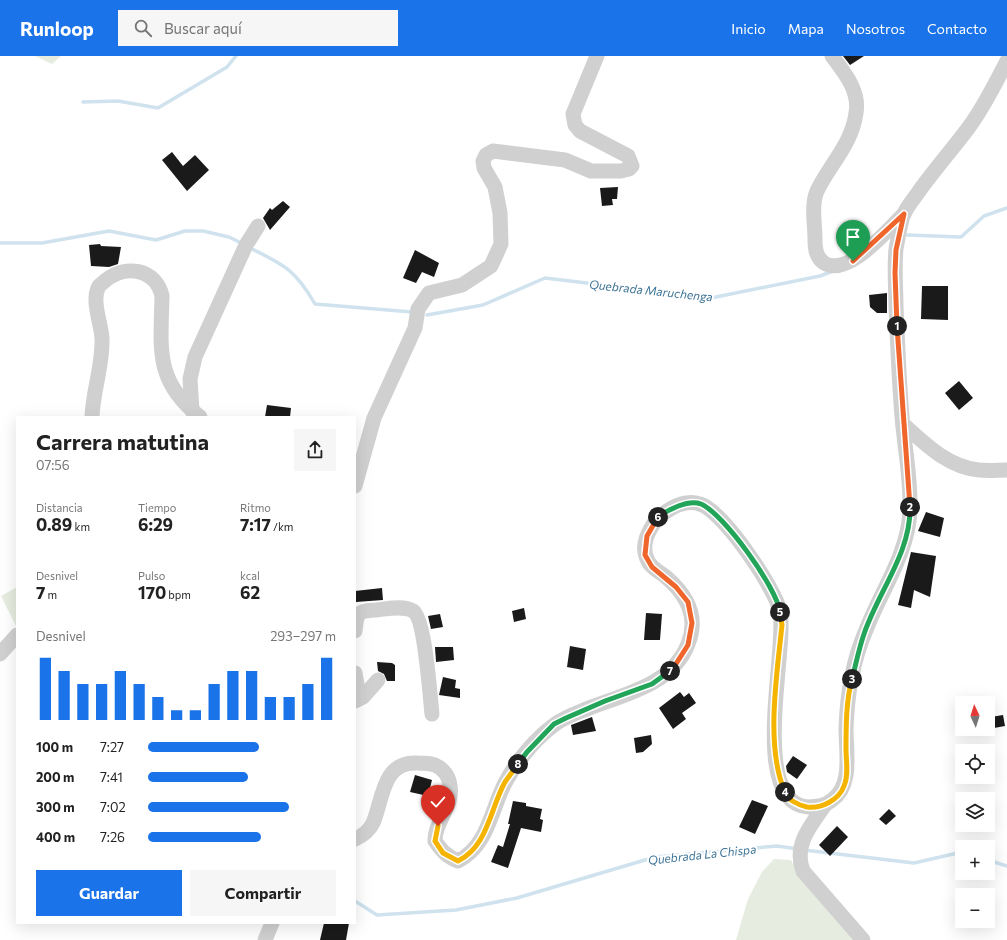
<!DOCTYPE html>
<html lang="es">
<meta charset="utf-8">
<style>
:root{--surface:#fff;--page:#f6f6f6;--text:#222;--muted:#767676;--accent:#1a73e8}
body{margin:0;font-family:Commissioner,sans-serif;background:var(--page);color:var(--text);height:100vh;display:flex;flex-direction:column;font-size:15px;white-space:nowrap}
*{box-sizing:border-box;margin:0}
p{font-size:13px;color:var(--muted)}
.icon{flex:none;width:22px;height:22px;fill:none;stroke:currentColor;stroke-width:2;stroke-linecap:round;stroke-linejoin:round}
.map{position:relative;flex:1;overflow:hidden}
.panel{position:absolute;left:16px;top:360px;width:340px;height:508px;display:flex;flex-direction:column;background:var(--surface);border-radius:0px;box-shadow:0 4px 16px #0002}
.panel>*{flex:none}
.needle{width:26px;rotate:356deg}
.tools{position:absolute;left:955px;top:640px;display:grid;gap:8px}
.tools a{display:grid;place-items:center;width:40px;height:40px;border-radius:0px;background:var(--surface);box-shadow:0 4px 16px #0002;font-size:20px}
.pin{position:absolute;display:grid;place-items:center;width:34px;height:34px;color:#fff;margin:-41px -17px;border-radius:50% 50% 50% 0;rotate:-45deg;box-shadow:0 0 4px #0007}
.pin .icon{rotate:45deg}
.km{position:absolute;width:20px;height:20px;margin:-10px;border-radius:50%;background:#222;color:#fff;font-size:11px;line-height:20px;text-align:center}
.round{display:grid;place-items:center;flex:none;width:42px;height:42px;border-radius:0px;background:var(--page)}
.summary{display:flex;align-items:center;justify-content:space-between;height:68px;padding:0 20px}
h1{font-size:22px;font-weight:700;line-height:30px}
.metrics{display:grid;grid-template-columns:repeat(3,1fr);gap:6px;height:68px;padding:4px 20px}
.metrics div{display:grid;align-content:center}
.metrics b{font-size:17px;font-weight:700}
.metrics small{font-size:11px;font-weight:400}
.metrics p{font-size:11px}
.chart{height:112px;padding:8px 20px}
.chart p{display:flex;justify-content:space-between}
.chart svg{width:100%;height:72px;margin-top:4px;stroke:var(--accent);stroke-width:6}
.primary-button{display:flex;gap:8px;margin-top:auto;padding:8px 20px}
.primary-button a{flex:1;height:46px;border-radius:0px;background:var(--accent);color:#fff;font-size:16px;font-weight:700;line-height:46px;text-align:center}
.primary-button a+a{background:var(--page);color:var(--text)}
ul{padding:0 20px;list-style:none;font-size:13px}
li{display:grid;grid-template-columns:64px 48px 1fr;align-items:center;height:30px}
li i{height:10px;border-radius:5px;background:var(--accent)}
header{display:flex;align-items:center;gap:24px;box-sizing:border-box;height:56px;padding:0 20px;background:var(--accent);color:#fff}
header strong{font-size:19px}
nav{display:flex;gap:22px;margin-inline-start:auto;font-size:14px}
.search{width:280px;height:36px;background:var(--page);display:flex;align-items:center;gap:10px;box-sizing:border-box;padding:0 14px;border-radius:0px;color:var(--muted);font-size:15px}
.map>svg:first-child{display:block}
</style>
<header>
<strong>Runloop</strong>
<div class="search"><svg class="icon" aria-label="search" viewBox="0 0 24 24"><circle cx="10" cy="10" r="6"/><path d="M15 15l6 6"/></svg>Buscar aquí</div>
<nav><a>Inicio</a><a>Mapa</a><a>Nosotros</a><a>Contacto</a></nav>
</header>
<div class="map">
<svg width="1007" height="884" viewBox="0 0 1007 884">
<rect width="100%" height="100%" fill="#fff"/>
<g fill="#e6ecdf">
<path d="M35,0H61L52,8Z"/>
<path d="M17,531V572L1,540Z"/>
<path d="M774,803L791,804L797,816L858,884H736L748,843L762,816Z"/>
</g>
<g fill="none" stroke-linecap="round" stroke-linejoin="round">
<g stroke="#cfe2ee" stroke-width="3.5">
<path d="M83,46L118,45L158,52L227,11L236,0"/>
<path d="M907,179L961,181L984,160L1007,152"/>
<path d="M0,187H42L109,175L156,184L185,175H203L229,181L241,187"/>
<path d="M252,193C285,209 296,215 315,248L412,256"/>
<path d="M427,259L483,249L545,222L711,242L820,220L833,215"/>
<path d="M804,794L914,807L962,796"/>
<path d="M988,804L1007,810"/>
<path d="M355,845L377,859L456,854L517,842L655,801L777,790L798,793"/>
</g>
</g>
<g fill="#1a1a1a">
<path d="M843,0H864L850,9Z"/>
<path d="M172,96L183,110L195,99L209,114L187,135L162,104Z"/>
<path d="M618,131L617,143H612L613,149L602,150L600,132Z"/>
<path d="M283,145L290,151L270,174L263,162L270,152L272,154Z"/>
<path d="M100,188L101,190L121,191L118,208L109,211L91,210L89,189Z"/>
<path d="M415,194L439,207L434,221L422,216L416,227L403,222Z"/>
<path d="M922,230H948V264L921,263Z"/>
<path d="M887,237V257H877L870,251L869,239Z"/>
<path d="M959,325L973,342L959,354L945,337Z"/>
<path d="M267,349L291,352L290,361H265Z"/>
<path d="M926,456L944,462L940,481L918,475Z"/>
<path d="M911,496L936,500L930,541L914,534L911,552L898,549Z"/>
<path d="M382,532L383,544L356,546L355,535Z"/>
<path d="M524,552L526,563L514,566L512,555Z"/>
<path d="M646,557L662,558L660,584H644Z"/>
<path d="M440,558L443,571L431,573L428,560Z"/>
<path d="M570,590L586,593L583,614L567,611Z"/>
<path d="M435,591H453L454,604L436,606Z"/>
<path d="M377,606L392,607L395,609V625H387L384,618L378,615Z"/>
<path d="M443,621L456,624L455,632L460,633V642L439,639Z"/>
<path d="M680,636L684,641L689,637L696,647L682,657L686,663L673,673L659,652Z"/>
<path d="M1003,659L1005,670L994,672L991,661Z"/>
<path d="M592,661L596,675L573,679L571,669Z"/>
<path d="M651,679L652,688L643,696L636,697L634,682Z"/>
<path d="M793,700L807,709L797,723L787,716L786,710Z"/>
<path d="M415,719L432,724L428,740L410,736Z"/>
<path d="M752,744L768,750L755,778L739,771Z"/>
<path d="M513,745L526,747V750L542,753L540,763L543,764L541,776L521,772L508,812L491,806L498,789L503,791L510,768H508Z"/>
<path d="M889,753L896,760L886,769L879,763Z"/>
<path d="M837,770L848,781L830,800L819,789Z"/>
<path d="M324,867H349L346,884H320Z"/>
</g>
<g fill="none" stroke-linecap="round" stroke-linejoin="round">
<g stroke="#d0d0d0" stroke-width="15">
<path d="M832,0C844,16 860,35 856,57C852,88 830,108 817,135C811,149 815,168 815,183C815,193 816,201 824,207C848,222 888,173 904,158"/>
<path d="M192,355L190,323L195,301L246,189L258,170"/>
<path d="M92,361C93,334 103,309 102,282C101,267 91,244 99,230C101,228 104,226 106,224C126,208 156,213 162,240C161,292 154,325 200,361"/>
<path d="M903,368C925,388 948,411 979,414C988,415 998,414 1007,414"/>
<path d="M355,430L374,362L415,272L418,253L429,237L462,229L491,210L501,188L500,157L495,131L484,112L483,105L486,99L493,95L565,104L591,115H621L629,113L632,110L628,100L580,75L575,69L573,58L597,0"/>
<path d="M355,575C357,556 358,555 376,554C387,553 403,549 413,555C425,562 430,641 432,658"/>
<path d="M0,598L17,579"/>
<path d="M355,617L357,628L355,641"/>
<path d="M355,645L363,641L378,624"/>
<path d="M825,749C811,769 793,789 803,815L863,884"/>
<path d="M355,783C362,780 369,775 373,767C383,744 382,705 417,707C423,707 429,707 435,709C444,713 449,721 450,730C454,750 434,766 435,785C442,795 446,800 458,805C488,790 491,754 505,727C516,706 535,683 554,669C563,662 574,658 584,654C621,639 672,630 688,588C699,561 687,539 666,521C660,516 651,512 648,505C642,494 645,482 651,472C659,457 682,442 700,448C723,455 775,532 780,555C788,592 748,747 808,751C817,751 825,750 832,744C853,729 846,697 846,673C847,640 853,604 866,574C881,535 908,498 910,455C911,427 906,399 903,371C899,332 898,292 896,252C896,233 894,212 896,193C898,183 900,169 903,160C906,152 912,145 917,138C933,115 952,94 969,71C984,51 995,28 1007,5"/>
<path d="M265,884L272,867"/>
</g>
</g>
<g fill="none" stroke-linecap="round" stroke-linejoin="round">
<defs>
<path id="split-1" d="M853,205L904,158L896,194L895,217L897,270"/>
<path id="split-2" d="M897,270L910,451"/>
<path id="split-3" d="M852,623C856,608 859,592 864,578C878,536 911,497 910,451"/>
<path id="split-4" d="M785,736C788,744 798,749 807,751C821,753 839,744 844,730C849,719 846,705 846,693C846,670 846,645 852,623"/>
<path id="split-5" d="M780,556L782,569C777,618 765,691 785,736"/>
<path id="split-6" d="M658,461C668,454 688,443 701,448C723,457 777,532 780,556"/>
<path id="split-7" d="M658,461L647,480L645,499L652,511L676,531L688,546L692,567L688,589L674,611L670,615"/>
<path id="split-8" d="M518,708L527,696L554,668L566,662L605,645L652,628L670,615"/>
<path id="split-9" d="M438,770L435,785L443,797L458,805C488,790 490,753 505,726C509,720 514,714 518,708"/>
</defs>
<use href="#split-1" stroke="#fff" stroke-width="8"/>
<use href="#split-2" stroke="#fff" stroke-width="8"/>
<use href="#split-3" stroke="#fff" stroke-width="8"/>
<use href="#split-4" stroke="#fff" stroke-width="8"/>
<use href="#split-5" stroke="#fff" stroke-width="8"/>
<use href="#split-6" stroke="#fff" stroke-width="8"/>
<use href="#split-7" stroke="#fff" stroke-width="8"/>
<use href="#split-8" stroke="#fff" stroke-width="8"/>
<use href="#split-9" stroke="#fff" stroke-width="8"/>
<use href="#split-1" stroke="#f0652b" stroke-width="5"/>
<use href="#split-2" stroke="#f0652b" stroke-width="5"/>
<use href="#split-3" stroke="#22a559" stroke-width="5"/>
<use href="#split-4" stroke="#f5b400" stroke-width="5"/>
<use href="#split-5" stroke="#f5b400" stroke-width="5"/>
<use href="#split-6" stroke="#22a559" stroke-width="5"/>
<use href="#split-7" stroke="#f0652b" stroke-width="5"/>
<use href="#split-8" stroke="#22a559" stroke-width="5"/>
<use href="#split-9" stroke="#f5b400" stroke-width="5"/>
</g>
<g text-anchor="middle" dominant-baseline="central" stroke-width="4" stroke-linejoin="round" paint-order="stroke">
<g font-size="12" font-style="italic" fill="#3f7597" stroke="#fff">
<text transform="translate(651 234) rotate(6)">Quebrada Maruchenga</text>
<text transform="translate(702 798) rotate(-6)">Quebrada La Chispa</text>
</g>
</g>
</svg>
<div class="tools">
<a><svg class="needle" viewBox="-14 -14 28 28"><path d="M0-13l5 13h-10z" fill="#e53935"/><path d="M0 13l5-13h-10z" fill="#767676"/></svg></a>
<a><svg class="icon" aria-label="locate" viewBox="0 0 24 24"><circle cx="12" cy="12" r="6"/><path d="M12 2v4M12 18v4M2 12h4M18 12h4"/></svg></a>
<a><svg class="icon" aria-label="layers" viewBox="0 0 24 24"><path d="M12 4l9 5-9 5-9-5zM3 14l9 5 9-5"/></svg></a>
<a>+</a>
<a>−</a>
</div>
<div class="pin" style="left:853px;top:205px;background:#1e9e55"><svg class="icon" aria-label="arrive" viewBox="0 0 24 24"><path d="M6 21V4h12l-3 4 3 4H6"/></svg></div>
<div class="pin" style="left:438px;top:770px;background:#d93025"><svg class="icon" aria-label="check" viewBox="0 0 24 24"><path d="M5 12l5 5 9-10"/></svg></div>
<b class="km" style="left:897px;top:270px">1</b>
<b class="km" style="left:910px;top:451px">2</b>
<b class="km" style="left:852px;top:623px">3</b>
<b class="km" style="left:785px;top:736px">4</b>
<b class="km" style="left:780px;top:556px">5</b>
<b class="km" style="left:658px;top:461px">6</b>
<b class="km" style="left:670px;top:615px">7</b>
<b class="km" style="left:518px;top:708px">8</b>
<section class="panel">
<div class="summary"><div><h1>Carrera matutina</h1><p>07:56</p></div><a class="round"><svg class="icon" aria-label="share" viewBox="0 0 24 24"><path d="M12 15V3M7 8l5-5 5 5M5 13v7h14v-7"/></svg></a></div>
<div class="metrics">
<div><p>Distancia</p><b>0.89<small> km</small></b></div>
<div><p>Tiempo</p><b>6:29</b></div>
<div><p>Ritmo</p><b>7:17<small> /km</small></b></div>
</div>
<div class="metrics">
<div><p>Desnivel</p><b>7<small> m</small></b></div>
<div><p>Pulso</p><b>170<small> bpm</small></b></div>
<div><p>kcal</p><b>62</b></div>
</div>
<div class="chart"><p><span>Desnivel</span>293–297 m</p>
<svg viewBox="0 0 160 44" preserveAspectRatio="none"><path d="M5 44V6M15 44V14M25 44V22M35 44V22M45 44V14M55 44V22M65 44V30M75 44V38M85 44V38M95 44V22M105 44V14M115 44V14M125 44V30M135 44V30M145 44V22M155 44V6"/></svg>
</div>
<ul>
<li><b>100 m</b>7:27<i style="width:59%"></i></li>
<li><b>200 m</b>7:41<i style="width:53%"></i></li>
<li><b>300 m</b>7:02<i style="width:75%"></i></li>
<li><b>400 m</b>7:26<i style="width:60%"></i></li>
</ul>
<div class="primary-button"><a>Guardar</a><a>Compartir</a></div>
</section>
</div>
